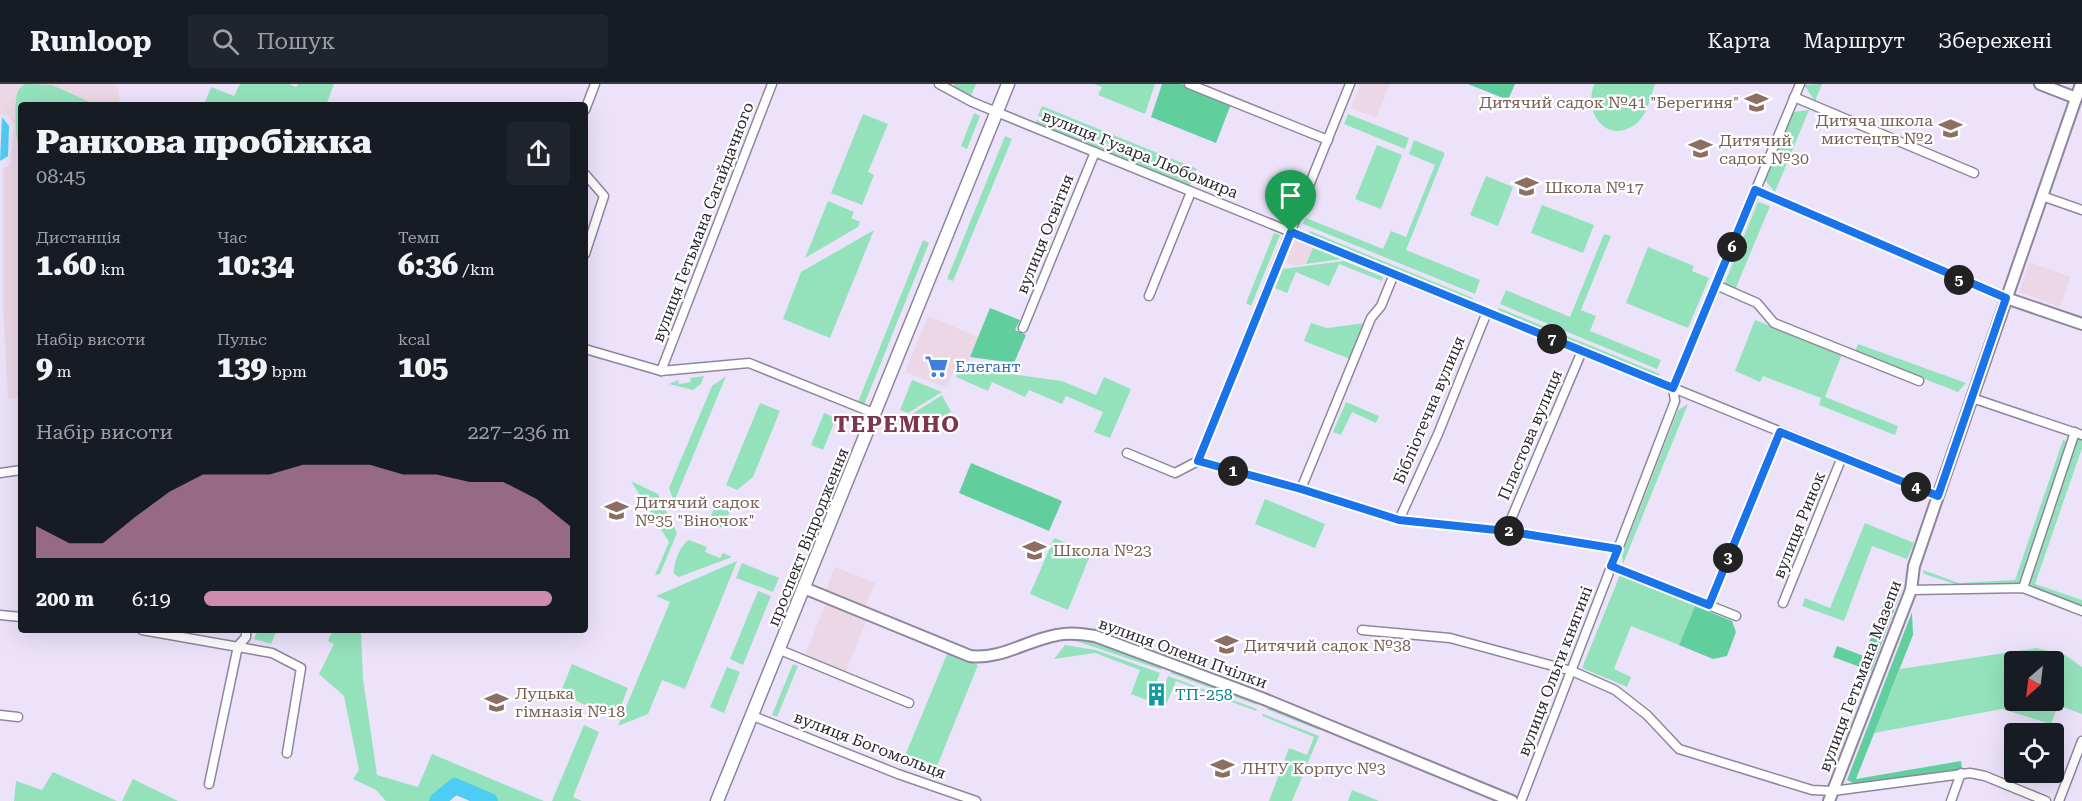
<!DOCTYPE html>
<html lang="uk">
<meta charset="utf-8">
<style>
:root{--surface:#171b24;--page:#20242c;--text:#f1f3f6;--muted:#9ea1a6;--line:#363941;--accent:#cd8cac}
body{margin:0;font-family:"Roboto Serif",serif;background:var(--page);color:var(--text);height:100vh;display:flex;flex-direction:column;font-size:22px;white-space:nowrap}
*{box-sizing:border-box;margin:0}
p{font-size:20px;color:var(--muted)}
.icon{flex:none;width:33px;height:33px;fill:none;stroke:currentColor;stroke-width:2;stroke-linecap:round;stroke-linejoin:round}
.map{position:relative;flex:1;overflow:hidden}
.side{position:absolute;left:18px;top:18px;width:570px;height:531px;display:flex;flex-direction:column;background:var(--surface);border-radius:6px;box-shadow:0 6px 24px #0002}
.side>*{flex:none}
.needle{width:39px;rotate:208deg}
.buttons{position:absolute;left:2004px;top:567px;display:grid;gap:12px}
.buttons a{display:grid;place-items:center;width:60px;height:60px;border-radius:6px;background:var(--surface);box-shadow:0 6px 24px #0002;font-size:30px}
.pin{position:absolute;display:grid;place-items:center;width:51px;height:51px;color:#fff;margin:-62px -26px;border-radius:50% 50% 50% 0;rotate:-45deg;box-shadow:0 0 6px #0007}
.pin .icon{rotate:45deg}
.km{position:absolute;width:30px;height:30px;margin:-15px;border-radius:50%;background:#222;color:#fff;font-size:16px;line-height:30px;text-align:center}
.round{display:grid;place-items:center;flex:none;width:63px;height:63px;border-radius:6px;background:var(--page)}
.overview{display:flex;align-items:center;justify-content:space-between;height:102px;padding:0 18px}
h1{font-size:33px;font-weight:800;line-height:45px}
.stats{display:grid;grid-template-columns:repeat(3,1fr);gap:9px;height:102px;padding:6px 18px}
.stats div{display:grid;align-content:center}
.stats b{font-size:30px;font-weight:800}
.stats small{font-size:16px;font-weight:400}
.stats p{font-size:16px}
.chart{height:168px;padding:12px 18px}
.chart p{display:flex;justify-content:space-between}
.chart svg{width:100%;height:108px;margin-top:6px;fill:var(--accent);opacity:.7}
ul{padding:0 18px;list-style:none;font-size:20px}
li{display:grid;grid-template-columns:96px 72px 1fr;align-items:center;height:45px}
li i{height:15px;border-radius:8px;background:var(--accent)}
header{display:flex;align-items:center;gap:36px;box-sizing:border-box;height:84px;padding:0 30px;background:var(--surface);border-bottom:2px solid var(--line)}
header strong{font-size:28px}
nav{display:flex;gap:33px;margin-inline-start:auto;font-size:21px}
.search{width:420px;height:54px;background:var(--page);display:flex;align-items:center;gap:15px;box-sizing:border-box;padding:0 21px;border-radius:6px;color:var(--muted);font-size:22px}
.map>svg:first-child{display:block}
</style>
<header>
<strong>Runloop</strong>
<div class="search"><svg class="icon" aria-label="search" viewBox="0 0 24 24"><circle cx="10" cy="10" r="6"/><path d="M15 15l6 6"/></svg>Пошук</div>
<nav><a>Карта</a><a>Маршрут</a><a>Збережені</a></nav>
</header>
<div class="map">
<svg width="2082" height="717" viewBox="0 0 2082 717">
<rect width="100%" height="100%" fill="#ece3fb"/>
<g fill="#ebd7e6">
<path d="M0,0H112L118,2L120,21H21V314H8L3,223V84L10,81L14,40L7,31H0Z"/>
<path d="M1360,0H1390L1376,34L1351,24Z"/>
<path d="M1295,155L1314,162L1306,180L1295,182L1286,178Z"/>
<path d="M2029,178L2071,193L2060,223L2019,208Z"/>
<path d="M928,232L978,253L967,280L958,277L947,304L905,288Z"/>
<path d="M835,483L875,499L865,524L825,508Z"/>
<path d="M826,519L867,535L846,588L805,571Z"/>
</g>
<g fill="#94e2bc" fill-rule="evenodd">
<path d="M25,0L52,1L96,21H21V74C16,65 13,17 18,7C19,4 23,2 25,0Z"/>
<path d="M240,0H289L296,3L298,0H334L326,21H204L211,3L234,12Z"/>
<path d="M955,0H976L971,12L954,3Z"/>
<path d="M1094,0H1155L1145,30L1098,11L1102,3Z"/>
<path d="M1594,0H1655C1651,12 1647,30 1638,38C1612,62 1582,34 1594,0Z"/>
<path d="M1822,0L1815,17L1804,1Z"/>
<path d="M1042,22L1197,85L1193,94L1038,32Z"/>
<path d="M1809,26L1775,108L1765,96L1793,28Z"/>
<path d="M974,29L980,32L967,65L961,62Z"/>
<path d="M863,30L888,40L868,88L874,91L862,121L831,109Z"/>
<path d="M1348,30L1409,54L1405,65L1344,40Z"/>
<path d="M1037,36L1191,98L1190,102L1035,40Z"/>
<path d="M1005,52L1012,55L953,197L947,195Z"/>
<path d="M1414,56L1445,69L1406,166L1480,196L1475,210L1303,140L1306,134L1383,165L1391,147L1406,153L1435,81L1409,70Z"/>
<path d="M1377,61L1402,71L1381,125L1355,115Z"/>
<path d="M1486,92L1513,103L1498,142L1470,131Z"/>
<path d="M828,117L854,128L851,134L860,138L858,143L805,174Z"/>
<path d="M1758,118L1770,122L1735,206L1724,201Z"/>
<path d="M1542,121L1594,141L1583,169L1531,149Z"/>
<path d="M874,146L830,254L783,235L801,188Z"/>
<path d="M1310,147L1473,214L1472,217L1308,150Z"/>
<path d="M1274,149L1280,151L1251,222L1246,219Z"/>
<path d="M1604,150L1611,152L1581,226L1596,232L1590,247L1661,276L1657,285L1500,220L1506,206L1570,233Z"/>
<path d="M923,156L929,159L864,321L858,318Z"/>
<path d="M1648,163L1694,182L1692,187L1709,194L1688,244L1626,219Z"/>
<path d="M1313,164L1341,175L1306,180Z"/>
<path d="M1344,177L1383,193L1382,197L1339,180L1329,202L1296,188L1287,209L1275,204L1283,185Z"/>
<path d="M1499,224L1660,290L1658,293L1497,227Z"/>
<path d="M1755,236L1842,270L1825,313L1898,342L1895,351L1819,321L1821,314L1763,292L1760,298L1735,287Z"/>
<path d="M1311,239L1327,244L1365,239L1350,275L1304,257Z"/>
<path d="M1858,260L1966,299L1958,308L1855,268Z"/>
<path d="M989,287L1062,297L1096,311L1104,293L1131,305L1110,354L1094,348L1103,328L1066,312L1062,320L1029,306L1025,313L992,298L988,307L956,293L957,289Z"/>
<path d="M704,292L701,300L693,306L669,300L678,296L679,300L691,298L690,294Z"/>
<path d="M726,292L674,418L669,404L712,302Z"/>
<path d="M912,296L942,308L908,329L900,326Z"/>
<path d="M942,311L951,328L936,336L912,330Z"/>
<path d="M1346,318L1379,332L1376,339L1352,328L1341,351L1333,348Z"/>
<path d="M760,319L780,327L753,393L737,406L726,401Z"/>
<path d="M1688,320L1623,480L1622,471L1678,326Z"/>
<path d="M824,329L836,334L823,366L811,361Z"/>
<path d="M2077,352L2082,354V364L2035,500L2082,516V523L2027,502Z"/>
<path d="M2063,356L2069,358L2021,501H1958L1924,490L1923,486L1959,499L2015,496Z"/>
<path d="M631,397L658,410L677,449L660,490L655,491L669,458Z"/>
<path d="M719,414L733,420L723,444L708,438Z"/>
<path d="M1265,415L1325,440L1315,464L1255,440Z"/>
<path d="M1865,439L1914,459L1907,475L1872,462L1844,537L1802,522L1805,514L1830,524Z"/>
<path d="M1054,454L1091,469L1068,526L1030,510Z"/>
<path d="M689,456L707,463L705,468L720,474L723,469L732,473L679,493L674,490C673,480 680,461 689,456Z"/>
<path d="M737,477L685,605L662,596L648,630L618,642L670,518L656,512Z"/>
<path d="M742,479L779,494L773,508L736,494Z"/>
<path d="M1620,491L1695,522L1679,561L1631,542L1614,585L1631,593L1627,603L1582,584Z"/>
<path d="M758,507L771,512L743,581L730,575Z"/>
<path d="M258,546H277L271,560L254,555Z"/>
<path d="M333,546H361L363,595L377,691L418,703L432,670L544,717H476L457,707L444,717H386L376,706L353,695L359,686L344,612L319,590L334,560L328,557Z"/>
<path d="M1077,554L1100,557L1159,579L1162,586L1076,557Z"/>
<path d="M1065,561L1096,566L1160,589L1149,615L1159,619L1168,592L1257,625L1256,627L1176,597L1165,623L1131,610L1140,586L1095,569L1054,575Z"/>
<path d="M2037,564L2065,571L2082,583V630L2058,621L2051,640L2002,625L1874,649L1900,585ZM2014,578H2054V616H2014Z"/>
<path d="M948,568L978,581L933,692L902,679Z"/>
<path d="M572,580L628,604L616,634L560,610Z"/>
<path d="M793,580L798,582L777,633L772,631Z"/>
<path d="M727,583L740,588L724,629L710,623Z"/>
<path d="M1175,586L1254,615L1257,621L1170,589Z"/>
<path d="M1272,623L1317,641L1319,646L1266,625Z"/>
<path d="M1263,630L1319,652L1292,717H1269L1289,664L1307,671L1314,653L1262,632Z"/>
<path d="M584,641L599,648L573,713L582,717H552Z"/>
<path d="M53,688L117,717H14L16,697L42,706Z"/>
<path d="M133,695L178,717H122Z"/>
<path d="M1352,706L1379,717H1348Z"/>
</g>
<g fill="#61ce9e">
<path d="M1162,0H1181L1231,20L1216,59L1151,33Z"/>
<path d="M1468,0H1515L1508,16Z"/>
<path d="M990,224L1020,236L1015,246L1026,251L1014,279L970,273Z"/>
<path d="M971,379L1062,417L1049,447L959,409Z"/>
<path d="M1890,501L1902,505L1871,587L1833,573L1837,562L1864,572Z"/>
<path d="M1695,522L1732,537L1736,548L1727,572L1713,575L1679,561Z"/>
<path d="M1912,528L1913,551L1856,695L1961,677L1962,686L1855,700L1847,696Z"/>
</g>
<path fill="#4ecdf4" d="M2,33L9,42L8,72L0,77Z"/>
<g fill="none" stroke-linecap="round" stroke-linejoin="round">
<path stroke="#4ecdf4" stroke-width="16" d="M437,717L455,702L490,717"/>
<defs>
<g id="minor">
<path d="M939,0L972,18L1938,412"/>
<path d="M1189,0L1328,56"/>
<path d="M1794,13L1974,89"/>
<path d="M585,26L595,0"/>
<path d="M585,90L604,112L585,170"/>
<path d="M1755,106L2006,214"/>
<path d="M2042,112L2082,126"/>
<path d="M1716,201L1757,219L1774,239L1919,297"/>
<path d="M1149,212L1191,108"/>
<path d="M1023,244L1095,68"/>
<path d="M585,265L661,287L749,279L876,330"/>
<path d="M661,287L772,0"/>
<path d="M1972,314L2082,351"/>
<path d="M1127,369L1175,389L1198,377L1301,405L1399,436L1506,447L1618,465"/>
<path d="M1198,377L1350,0"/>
<path d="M0,389L21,386"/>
<path d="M1301,405L1371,234L1381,222L1394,190"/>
<path d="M1399,436L1438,350L1487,228"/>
<path d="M1506,447L1582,267"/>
<path d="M1611,482L1736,532"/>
<path d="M2023,504L2075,348"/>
<path d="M1911,506L2023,504L2082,527"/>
<path d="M1783,519L1842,373"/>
<path d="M1709,521L1780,348"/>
<path d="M0,531L21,533"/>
<path d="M142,546L272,569L301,584L287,669"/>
<path d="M1362,546L1450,554L1572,587L1615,606L1647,631L1679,665L1812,706L1833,707L1970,689L1985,692L2046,717"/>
<path d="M780,566L909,619"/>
<path d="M0,631L18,633"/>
<path d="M753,632L898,690L976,717"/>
<path d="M209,700L238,562L246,553V546"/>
<path d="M1521,717L1675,317L1673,304L1800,0"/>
<path d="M1951,717L1961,689"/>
<path d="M2059,717L2082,657"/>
</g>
<g id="tertiary">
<path d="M2040,0L2076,14"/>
<path d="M2006,214L2082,240"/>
<path d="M804,504L970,572C1000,576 1028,556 1057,551C1070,548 1083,550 1095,552L1264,615L1512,717"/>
<path d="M1829,717L1911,506L1914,482L1938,412L2081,0"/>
</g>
<path id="secondary" d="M717,717L1008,0"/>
</defs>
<use href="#minor" stroke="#8f869d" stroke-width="11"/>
<use href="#tertiary" stroke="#8f869d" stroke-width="14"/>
<use href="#secondary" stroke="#8f869d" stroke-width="15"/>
<use href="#minor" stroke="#fff" stroke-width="8"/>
<use href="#tertiary" stroke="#fff" stroke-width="10"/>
<use href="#secondary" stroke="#fff" stroke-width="12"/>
</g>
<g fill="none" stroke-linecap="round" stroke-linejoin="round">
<defs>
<path id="route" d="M1755,106L2006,214L1938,412L1780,348L1709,521L1611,482L1618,465L1506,447L1399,436L1301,405L1198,377L1291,148L1673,304Z"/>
</defs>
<use href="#route" stroke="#fff" stroke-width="12"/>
<use href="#route" stroke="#1a73e8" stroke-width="8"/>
</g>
<defs>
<symbol id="school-bare" viewBox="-9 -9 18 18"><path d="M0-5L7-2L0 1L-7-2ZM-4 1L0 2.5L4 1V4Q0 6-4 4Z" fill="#8d6e63" stroke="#fff" stroke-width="2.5" paint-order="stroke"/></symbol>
<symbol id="supermarket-bare" viewBox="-9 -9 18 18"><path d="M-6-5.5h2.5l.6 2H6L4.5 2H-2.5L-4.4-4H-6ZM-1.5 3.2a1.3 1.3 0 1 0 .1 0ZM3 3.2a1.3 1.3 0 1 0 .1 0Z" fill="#3f7fe0" stroke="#fff" stroke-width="2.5" paint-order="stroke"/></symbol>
<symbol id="building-bare" viewBox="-9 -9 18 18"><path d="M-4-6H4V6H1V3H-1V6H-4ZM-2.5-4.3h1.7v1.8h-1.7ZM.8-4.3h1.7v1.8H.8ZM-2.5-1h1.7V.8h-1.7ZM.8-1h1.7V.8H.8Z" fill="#0f9aa8" stroke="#fff" stroke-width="2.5" paint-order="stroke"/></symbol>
<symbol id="university-bare" viewBox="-9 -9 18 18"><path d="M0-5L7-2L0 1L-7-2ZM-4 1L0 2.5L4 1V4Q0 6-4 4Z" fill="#8d6e63" stroke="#fff" stroke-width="2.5" paint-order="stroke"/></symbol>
</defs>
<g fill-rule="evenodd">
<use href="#school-bare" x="1740" y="2" width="33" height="33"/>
<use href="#school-bare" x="1934" y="28" width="33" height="33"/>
<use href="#school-bare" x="1684" y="48" width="33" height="33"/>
<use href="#school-bare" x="1510" y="86" width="33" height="33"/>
<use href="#supermarket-bare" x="920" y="266" width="33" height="33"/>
<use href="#school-bare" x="600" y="410" width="33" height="33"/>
<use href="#school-bare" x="1018" y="450" width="33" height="33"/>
<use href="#school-bare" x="1210" y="544" width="33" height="33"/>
<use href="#building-bare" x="1140" y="594" width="33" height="33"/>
<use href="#school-bare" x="480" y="602" width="33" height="33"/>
<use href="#university-bare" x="1206" y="668" width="33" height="33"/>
</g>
<g text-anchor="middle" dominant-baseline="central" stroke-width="4.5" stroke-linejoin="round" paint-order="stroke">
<g font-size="16" fill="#785e54" stroke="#fff" text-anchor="start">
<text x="1739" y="18" text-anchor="end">Дитячий садок №41 "Берегиня"</text>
<text x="1933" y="36" text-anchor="end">Дитяча школа<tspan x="1933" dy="18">мистецтв №2</tspan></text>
<text x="1719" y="56">Дитячий<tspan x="1719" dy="18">садок №30</tspan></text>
<text x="1545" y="103">Школа №17</text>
<text x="635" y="418">Дитячий садок<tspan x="635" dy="18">№35 "Віночок"</tspan></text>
<text x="1053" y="466">Школа №23</text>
<text x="1244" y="561">Дитячий садок №38</text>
<text x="515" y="609">Луцька<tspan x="515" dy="18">гімназія №18</tspan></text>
<text x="1241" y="684">ЛНТУ Корпус №3</text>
</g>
<g font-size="16" fill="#2c2831" stroke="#fff">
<text transform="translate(1140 70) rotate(22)">вулиця Гузара Любомира</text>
<text transform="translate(703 138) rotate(-69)">вулиця Гетьмана Сагайдачного</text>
<text transform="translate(1045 150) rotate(-68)">вулиця Освітня</text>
<text transform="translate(1429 326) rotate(-67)">Бібліотечна вулиця</text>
<text transform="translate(1530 351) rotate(-67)">Пластова вулиця</text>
<text transform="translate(1799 441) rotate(-68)">вулиця Ринок</text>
<text transform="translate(808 453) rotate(-68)">проспект Відродження</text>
<text transform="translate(1183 569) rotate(20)">вулиця Олени Пчілки</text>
<text transform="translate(1555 587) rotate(-69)">вулиця Ольги княгині</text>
<text transform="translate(1860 592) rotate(-69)">вулиця Гетьмана Мазепи</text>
<text transform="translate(870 661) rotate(21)">вулиця Богомольця</text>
</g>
<g font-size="16" fill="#366cbe" stroke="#fff" text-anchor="start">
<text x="955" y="282">Елегант</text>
</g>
<g font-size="16" fill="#0d838f" stroke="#fff" text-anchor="start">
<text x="1175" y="610">ТП-258</text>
</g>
<g font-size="22" font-weight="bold" letter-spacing="1.5" fill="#7c364d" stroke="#fff">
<text x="897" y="340">ТЕРЕМНО</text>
</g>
</g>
</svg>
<div class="buttons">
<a><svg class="needle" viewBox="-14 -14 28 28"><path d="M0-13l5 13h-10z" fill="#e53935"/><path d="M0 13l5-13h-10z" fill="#9ea1a6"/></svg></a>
<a><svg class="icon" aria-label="locate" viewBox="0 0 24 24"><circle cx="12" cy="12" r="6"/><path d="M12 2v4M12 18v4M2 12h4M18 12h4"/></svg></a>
</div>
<div class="pin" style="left:1291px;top:148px;background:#1e9e55"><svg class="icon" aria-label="arrive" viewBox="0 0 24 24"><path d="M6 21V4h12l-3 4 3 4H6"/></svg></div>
<b class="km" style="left:1233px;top:387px">1</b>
<b class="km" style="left:1509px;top:447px">2</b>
<b class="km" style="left:1728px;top:474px">3</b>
<b class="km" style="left:1916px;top:403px">4</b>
<b class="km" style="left:1959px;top:196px">5</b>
<b class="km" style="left:1732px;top:163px">6</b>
<b class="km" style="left:1552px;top:255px">7</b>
<section class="side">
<div class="overview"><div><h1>Ранкова пробіжка</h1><p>08:45</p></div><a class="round"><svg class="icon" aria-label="share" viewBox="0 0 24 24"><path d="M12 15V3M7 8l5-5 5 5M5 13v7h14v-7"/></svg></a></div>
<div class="stats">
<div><p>Дистанція</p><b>1.60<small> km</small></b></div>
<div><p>Час</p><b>10:34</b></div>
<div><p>Темп</p><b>6:36<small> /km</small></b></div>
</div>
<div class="stats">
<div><p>Набір висоти</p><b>9<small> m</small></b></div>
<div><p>Пульс</p><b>139<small> bpm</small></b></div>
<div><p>kcal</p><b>105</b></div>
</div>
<div class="chart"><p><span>Набір висоти</span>227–236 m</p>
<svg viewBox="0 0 160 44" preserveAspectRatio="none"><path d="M0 44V31L10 38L20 38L30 27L40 17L50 10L60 10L70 10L80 6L90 6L100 6L110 10L120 10L130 13L140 13L150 20L160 31V44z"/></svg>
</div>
<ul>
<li><b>200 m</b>6:19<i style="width:95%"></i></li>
</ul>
</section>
</div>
